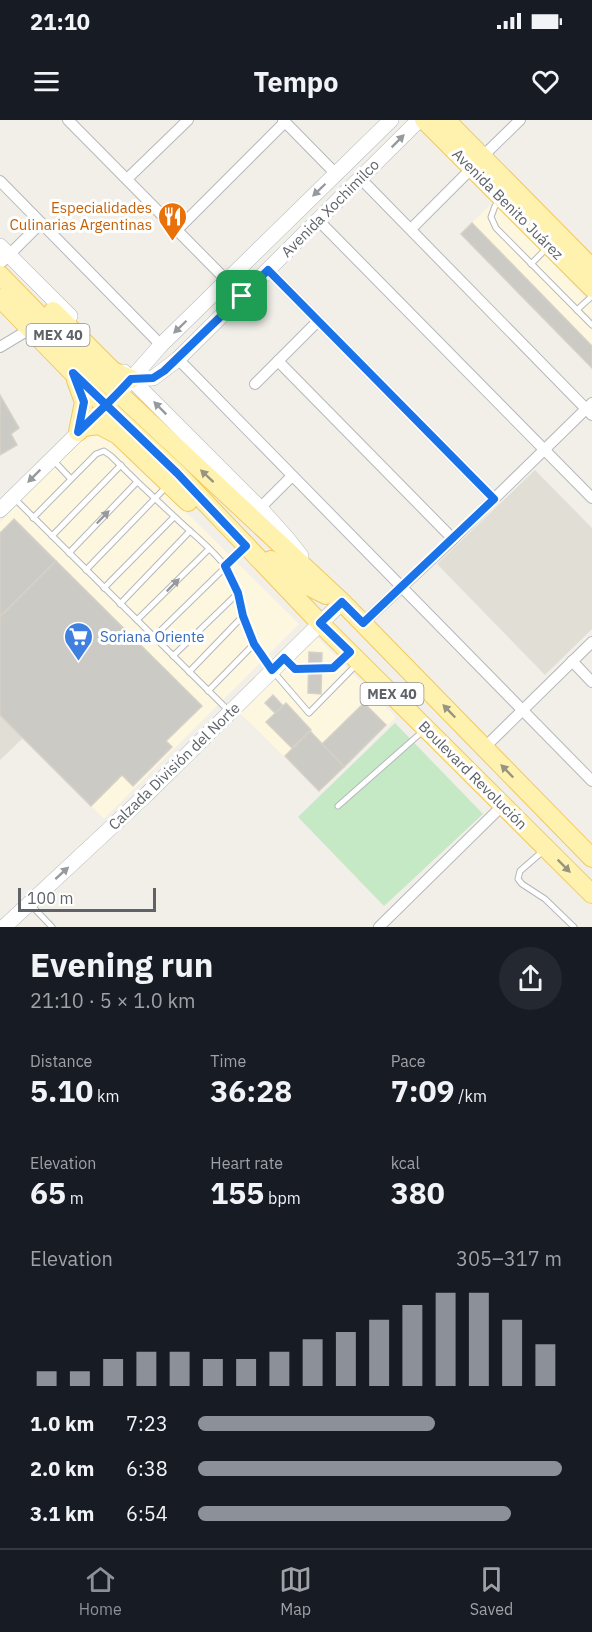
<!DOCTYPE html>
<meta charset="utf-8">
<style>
:root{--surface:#171b24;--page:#242831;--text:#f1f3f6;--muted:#9ea1a6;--line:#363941;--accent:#8c9099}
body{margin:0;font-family:"IBM Plex Sans",sans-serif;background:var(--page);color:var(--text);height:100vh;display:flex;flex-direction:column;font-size:22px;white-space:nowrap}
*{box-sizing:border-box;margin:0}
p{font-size:20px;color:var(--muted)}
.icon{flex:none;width:33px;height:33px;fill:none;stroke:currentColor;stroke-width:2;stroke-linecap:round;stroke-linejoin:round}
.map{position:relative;height:807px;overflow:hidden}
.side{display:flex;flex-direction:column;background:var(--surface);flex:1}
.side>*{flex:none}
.scale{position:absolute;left:18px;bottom:15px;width:138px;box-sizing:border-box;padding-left:6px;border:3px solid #5f6368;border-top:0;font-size:16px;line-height:21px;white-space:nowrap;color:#5f6368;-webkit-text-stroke:4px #fff;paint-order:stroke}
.pin{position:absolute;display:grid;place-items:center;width:51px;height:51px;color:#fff;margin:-26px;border-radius:12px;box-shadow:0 3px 9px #0006}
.round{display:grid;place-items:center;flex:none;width:63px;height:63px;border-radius:32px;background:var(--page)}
.headline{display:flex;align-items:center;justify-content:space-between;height:102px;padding:0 30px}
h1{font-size:33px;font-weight:800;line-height:45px}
.figures{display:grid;grid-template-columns:repeat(3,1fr);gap:9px;height:102px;padding:6px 30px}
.figures div{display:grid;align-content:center}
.figures b{font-size:30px;font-weight:800}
.figures small{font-size:16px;font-weight:400}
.figures p{font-size:16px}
.chart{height:168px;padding:12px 30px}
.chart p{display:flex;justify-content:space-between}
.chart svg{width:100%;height:108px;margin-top:6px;stroke:var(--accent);stroke-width:6}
ul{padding:0 30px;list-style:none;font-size:20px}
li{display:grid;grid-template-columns:96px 72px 1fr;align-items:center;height:45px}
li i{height:15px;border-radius:8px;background:var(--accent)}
.status{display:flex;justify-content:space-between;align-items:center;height:42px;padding:0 30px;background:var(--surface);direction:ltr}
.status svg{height:16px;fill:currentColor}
header{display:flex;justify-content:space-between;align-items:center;height:78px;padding:0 30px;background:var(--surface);font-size:27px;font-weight:800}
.dock{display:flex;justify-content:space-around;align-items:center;height:84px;border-top:2px solid var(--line);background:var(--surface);font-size:16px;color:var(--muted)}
.dock a{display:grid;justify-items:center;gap:3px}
.dock .selected{color:var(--accent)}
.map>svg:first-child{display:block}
</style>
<div class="status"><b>21:10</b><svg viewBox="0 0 49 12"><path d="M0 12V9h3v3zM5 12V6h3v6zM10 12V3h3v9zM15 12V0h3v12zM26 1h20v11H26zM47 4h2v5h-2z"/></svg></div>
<header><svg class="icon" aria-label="menu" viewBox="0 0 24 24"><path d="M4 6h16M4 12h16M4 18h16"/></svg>Tempo<svg class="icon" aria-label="heart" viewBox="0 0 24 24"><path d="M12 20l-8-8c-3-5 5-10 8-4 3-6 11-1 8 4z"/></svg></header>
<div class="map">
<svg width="592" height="807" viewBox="0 0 592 807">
<rect width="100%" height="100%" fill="#f1efe8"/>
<g fill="#fef7e0">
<path d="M493,82L592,184V248L461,114Z"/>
<path d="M93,315L109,316L299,504L104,699L0,595V402L83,319Z"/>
<path d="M315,515L396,597L320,672L239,592Z"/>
</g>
<g fill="#e1ded6">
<path d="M535,350L592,408V509L545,555L437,444Z"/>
<path d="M0,595L23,618L0,640Z"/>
</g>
<path fill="#c5e8c5" d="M395,603L483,694L384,786L298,697Z"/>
<g fill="#cccac5" stroke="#d6d1c6" stroke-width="1.5">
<path d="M472,103L592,226V248L461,114Z"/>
<path d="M0,275L19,308L11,314L17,325L0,335Z"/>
<path d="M14,399L56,441L0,497V413Z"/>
<path d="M56,441L202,586L166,621L172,627L133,666L122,655L91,686L0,595V497Z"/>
<path d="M309,532L322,533L321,574L308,573Z"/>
<path d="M273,575L283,586L275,593L265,583Z"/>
<path d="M286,583L311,610L292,628L266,602Z"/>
<path d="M364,583L386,605L344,647L322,624Z"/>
<path d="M310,611L344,647L319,671L285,636Z"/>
</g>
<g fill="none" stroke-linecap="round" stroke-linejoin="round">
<defs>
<g id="service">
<path d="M501,80L495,86L491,97L496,108L592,205"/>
<path d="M531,144L547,128"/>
<path d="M577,190L592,176"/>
<path d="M54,341L71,359"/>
<path d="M14,378L229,591"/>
<path d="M33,398L96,334L104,331L111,336C132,357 153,377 175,397C191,413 211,427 225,446C241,468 243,499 254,524L208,571"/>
<path d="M52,416L121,345"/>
<path d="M69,433L137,362"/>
<path d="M86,450L168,365"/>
<path d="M104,468L174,397"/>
<path d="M120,484L190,411"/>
<path d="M137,500L209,429"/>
<path d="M154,517L245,428"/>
<path d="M254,524L272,550L309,593L357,544"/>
<path d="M173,536L238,473"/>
<path d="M285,539L295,549L333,548L347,535"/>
<path d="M189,552L243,496"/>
<path d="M338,686L423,611"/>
<path d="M543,731L520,751L518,759L522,764L545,779L574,807"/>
<path d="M30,784L52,807"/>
</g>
<g id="minor">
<path d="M68,0L242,176"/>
<path d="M283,0L336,54"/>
<path d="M482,37L520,0"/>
<path d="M360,58L592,295"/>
<path d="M127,59L188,0"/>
<path d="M0,61L161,225"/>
<path d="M318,100L592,378"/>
<path d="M411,109L472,48"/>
<path d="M177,110L285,2"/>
<path d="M2,142L41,103"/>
<path d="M268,150L494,379"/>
<path d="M0,227L30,209"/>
<path d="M178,239L592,661"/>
<path d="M278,241L453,419"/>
<path d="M255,264L318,201"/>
<path d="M260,388L292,356"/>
<path d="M363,503L453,419L592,283"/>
<path d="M572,541L592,562"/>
<path d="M484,628L592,522"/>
<path d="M379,807L503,685"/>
</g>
<g id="secondary">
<path d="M0,126L70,196"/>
<path d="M124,252L260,388L286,417L301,436"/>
<path d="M131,259L153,258L178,239L419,0"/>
<path d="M0,390L119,273L161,225L391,0"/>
<path d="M4,807L147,674L342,482"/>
</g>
<g id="primary">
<path d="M424,0L592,168"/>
<path d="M446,0L592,148"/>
<path d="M0,155L83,240L342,482L592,738"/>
<path d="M0,178L105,286L177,353L320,503L592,774"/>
<path d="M53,191L113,251L131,259"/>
<path d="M76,260L84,282L78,312"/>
<path d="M84,307L99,305L118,315L188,382"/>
<path d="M271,440L304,464L326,475"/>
</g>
</defs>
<use href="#service" stroke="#b5b8bc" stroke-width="7"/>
<use href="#minor" stroke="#b5b8bc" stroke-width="12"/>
<use href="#secondary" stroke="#b6babf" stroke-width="16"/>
<use href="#primary" stroke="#f2c960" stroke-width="20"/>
<use href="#service" stroke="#fff" stroke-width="5"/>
<use href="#minor" stroke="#fff" stroke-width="10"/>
<use href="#secondary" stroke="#fff" stroke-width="15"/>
<use href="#primary" stroke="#fff2af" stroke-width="18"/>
</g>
<defs><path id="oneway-solid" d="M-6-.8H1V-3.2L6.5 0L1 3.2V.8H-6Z" transform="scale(1.5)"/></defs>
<g fill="#979a9d">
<use href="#oneway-solid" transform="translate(398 21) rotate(-45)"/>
<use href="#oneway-solid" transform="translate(319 70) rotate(136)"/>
<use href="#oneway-solid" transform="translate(180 207) rotate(136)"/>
<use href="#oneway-solid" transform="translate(160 288) rotate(-135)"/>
<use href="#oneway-solid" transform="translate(34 356) rotate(135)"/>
<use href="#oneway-solid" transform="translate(103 397) rotate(-46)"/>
<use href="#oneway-solid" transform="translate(173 465) rotate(-45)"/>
<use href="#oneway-solid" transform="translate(62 753) rotate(-42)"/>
</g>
<g fill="#979581">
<use href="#oneway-solid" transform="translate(207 356) rotate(-137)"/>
<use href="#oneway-solid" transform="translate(449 591) rotate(-134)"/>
<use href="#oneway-solid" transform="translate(507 651) rotate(-134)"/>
<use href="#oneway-solid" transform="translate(564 746) rotate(45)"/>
</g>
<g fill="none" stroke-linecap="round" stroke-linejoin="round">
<defs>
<path id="route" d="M242,176L164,251L153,258L131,259C114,278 96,295 78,312L84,282L73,253L177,353L246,426L225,446L238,473L243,496L254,524L272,550L284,538L295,549L333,548L350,532L320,503L342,482L363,503L494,379L268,150L242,176"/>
</defs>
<use href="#route" stroke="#fff" stroke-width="12"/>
<use href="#route" stroke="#1a73e8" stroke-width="8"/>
</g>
<defs>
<symbol id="restaurant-pin" viewBox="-11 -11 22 30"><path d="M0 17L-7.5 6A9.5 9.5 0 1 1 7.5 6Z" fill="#e8710a" stroke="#fff"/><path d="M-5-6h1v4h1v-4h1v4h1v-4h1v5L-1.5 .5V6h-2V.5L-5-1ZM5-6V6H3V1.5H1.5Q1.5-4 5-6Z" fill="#fff"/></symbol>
<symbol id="supermarket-pin" viewBox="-11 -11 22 30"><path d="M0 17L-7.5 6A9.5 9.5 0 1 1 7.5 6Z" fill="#3f7fe0" stroke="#fff"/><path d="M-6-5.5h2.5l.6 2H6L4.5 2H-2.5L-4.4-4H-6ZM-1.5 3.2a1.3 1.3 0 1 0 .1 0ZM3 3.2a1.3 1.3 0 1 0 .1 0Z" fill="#fff"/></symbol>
</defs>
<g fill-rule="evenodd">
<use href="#restaurant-pin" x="156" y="80" width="33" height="45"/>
<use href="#supermarket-pin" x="62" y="500" width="33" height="45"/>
</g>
<g text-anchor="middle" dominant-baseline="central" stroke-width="6" stroke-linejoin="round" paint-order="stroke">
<g fill="#fff" stroke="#8f9295" stroke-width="1.5">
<rect x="26.5" y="204" width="63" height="22" rx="4.5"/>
<rect x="360.5" y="563" width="63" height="22" rx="4.5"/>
</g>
<g font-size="14" font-weight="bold" fill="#5f6368">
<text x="58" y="215">MEX 40</text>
<text x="392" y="574">MEX 40</text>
</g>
<g font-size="15" fill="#5f6368" stroke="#fff">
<text transform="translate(508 84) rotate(45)">Avenida Benito Juárez</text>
<text transform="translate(330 88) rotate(-45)">Avenida Xochimilco</text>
<text transform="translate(174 646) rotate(-44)">Calzada División del Norte</text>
<text transform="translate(473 655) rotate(45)">Boulevard Revolución</text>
</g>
<g font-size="15" fill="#c56008" stroke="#fff" text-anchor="end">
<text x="152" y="87">Especialidades<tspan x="152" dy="17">Culinarias Argentinas</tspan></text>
</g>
<g font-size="15" fill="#366cbe" stroke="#fff" text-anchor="start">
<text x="100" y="516">Soriana Oriente</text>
</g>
</g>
</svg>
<div class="scale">100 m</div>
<div class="pin" style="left:242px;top:176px;background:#1e9e55"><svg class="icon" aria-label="arrive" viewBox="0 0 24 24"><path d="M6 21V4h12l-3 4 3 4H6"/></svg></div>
</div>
<section class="side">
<div class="headline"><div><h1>Evening run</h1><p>21:10 · 5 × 1.0 km</p></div><a class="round"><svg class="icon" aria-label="share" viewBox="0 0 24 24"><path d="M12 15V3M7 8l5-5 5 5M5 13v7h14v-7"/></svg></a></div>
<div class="figures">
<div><p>Distance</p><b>5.10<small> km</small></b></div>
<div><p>Time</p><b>36:28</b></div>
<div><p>Pace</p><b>7:09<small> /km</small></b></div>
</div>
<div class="figures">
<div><p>Elevation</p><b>65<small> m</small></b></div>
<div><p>Heart rate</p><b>155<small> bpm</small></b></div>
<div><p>kcal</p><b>380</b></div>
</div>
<div class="chart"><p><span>Elevation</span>305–317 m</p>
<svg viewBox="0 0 160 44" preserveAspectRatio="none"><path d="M5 44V38M15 44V38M25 44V33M35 44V30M45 44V30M55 44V33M65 44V33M75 44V30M85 44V25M95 44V22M105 44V17M115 44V11M125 44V6M135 44V6M145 44V17M155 44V27"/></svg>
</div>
<ul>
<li><b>1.0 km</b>7:23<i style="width:65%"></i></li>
<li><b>2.0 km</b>6:38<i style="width:100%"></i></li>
<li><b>3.1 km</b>6:54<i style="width:86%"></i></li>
</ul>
</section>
<nav class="dock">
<a class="selected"><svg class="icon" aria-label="home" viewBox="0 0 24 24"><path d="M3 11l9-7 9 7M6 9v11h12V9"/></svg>Home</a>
<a><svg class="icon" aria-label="map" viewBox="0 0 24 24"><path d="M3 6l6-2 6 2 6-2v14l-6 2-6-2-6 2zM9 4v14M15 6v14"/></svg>Map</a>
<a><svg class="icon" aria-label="saved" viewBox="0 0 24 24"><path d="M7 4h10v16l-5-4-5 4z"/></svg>Saved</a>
</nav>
